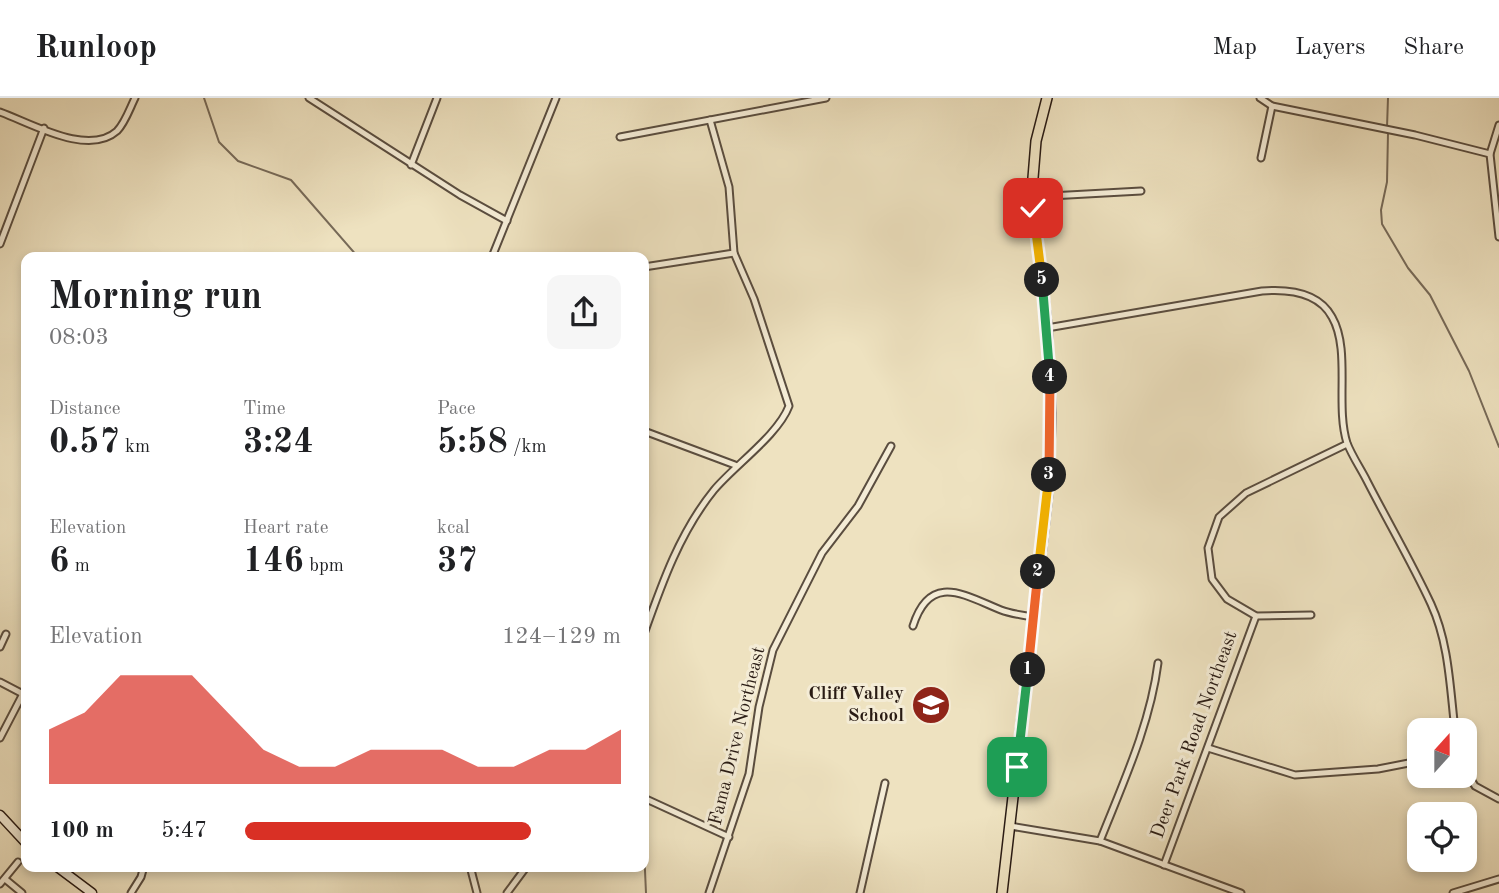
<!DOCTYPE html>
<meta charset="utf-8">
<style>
:root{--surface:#fff;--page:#f6f6f6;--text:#202124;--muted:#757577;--line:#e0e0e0;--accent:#d93025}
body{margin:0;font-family:"Old Standard TT",serif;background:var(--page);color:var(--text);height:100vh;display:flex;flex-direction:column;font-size:26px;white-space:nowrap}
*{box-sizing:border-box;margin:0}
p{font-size:23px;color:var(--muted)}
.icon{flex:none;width:38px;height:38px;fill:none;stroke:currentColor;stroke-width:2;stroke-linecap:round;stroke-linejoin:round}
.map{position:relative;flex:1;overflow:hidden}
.side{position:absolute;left:21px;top:154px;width:628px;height:620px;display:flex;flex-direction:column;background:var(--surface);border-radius:14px;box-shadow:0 4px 10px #0003}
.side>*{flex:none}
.needle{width:46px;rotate:21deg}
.fabs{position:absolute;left:1407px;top:620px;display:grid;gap:14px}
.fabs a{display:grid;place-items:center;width:70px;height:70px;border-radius:14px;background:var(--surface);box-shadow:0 4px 10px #0003;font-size:35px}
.pin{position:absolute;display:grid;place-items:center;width:60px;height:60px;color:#fff;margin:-30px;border-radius:14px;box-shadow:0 4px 10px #0006}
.km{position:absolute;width:35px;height:35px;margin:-18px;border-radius:50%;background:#222;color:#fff;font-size:19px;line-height:35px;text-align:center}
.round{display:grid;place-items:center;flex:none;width:74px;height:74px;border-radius:14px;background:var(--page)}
.summary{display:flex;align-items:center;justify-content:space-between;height:119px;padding:0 28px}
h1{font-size:38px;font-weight:600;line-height:52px}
.metrics{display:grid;grid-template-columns:repeat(3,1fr);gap:10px;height:119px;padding:7px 28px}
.metrics div{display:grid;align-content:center}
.metrics b{font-size:35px;font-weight:600}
.metrics small{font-size:19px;font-weight:400}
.metrics p{font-size:19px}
.chart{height:196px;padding:14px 28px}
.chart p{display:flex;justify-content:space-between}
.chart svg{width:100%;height:126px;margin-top:7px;fill:var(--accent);opacity:.7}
ul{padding:0 28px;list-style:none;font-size:23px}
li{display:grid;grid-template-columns:112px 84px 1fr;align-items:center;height:52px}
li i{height:18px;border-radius:9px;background:var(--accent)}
header{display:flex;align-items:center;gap:42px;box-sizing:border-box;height:98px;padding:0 35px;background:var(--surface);border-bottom:2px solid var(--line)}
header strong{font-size:33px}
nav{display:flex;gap:38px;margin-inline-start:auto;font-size:24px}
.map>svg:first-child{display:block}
</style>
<header>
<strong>Runloop</strong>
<nav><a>Map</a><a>Layers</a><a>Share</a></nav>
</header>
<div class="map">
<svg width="1499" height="795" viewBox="0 0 1499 795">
<rect width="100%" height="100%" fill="#eee2c0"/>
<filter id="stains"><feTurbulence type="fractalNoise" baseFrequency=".00286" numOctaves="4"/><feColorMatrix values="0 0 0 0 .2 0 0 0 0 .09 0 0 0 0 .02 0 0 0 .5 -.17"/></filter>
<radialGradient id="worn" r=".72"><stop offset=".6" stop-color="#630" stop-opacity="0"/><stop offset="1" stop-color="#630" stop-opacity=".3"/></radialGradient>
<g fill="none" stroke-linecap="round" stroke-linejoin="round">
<g stroke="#776a58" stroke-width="2">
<path d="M204,0L219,44L238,63L291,82L358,159"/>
<path d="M1387,29L1388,0"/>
<path d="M1388,35L1387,84L1381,112L1382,126L1408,170L1430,197L1469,273L1499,349"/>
<path d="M644,750L646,795"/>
</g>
<defs>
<g id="street">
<path d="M309,0L460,97L507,123"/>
<path d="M1260,0L1272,8L1415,37L1490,56"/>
<path d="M0,14C31,25 88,59 117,33C125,25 130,10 135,0"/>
<path d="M1499,27L1490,56L1499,139"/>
<path d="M620,39L826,0"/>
<path d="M1261,60L1272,8"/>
<path d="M411,67L437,0"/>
<path d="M1032,99L1141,93"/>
<path d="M0,146L44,30"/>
<path d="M492,159L556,0"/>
<path d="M644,169L734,155"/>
<path d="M1047,230L1262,193C1287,191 1318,193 1332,219C1351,252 1335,307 1347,345C1352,358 1361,371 1367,383C1388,424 1412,465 1431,506C1449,545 1450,590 1455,632"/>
<path d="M644,333L735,367"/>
<path d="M26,457V470"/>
<path d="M1311,517L1256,518L1227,501L1212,481L1208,450L1219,419L1246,395L1347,346"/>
<path d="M913,528C930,474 964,497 1001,512C1011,516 1023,517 1033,519"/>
<path d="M644,536C662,485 680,434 714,392C735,367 778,337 789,308L754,201L734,155L729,89L710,22"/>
<path d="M0,549L6,536"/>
<path d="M0,584L23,596"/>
<path d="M0,640L26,590"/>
<path d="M1208,650L1295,677L1378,671L1419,663"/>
<path d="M1465,672L1475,688L1499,701"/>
<path d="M644,700L729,739"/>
<path d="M1010,728L1100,743L1241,795"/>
<path d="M1100,743C1123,685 1150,627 1158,565"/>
<path d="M1164,767L1256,518"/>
<path d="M470,768L477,795"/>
<path d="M5,781L22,795"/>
<path d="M0,786L18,764"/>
<path d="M131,795L141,779L144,768"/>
<path d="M507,795L527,768"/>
<path d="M709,795L749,676L759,609L773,552L822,455L858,408L891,348"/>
<path d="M860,795L885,685"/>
<path d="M1453,795L1499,781"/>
</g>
<g id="secondary">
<path d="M0,717L26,745"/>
<path d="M56,768L92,795"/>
</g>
<path id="primary" d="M1002,795L1048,393L1051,315L1047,230L1032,92L1036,43L1047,0"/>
</defs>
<use href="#street" stroke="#5a4d3f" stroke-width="9"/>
<use href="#secondary" stroke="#291b14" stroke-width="11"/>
<use href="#primary" stroke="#291b14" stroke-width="12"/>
<use href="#street" stroke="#f4ecd6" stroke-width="5"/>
<use href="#secondary" stroke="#f4ecd6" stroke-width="8"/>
<use href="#primary" stroke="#eee2c0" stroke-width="9"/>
</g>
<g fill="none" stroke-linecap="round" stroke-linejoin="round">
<defs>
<path id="split-1" d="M1017,669L1028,572"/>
<path id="split-2" d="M1028,572L1038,474"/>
<path id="split-3" d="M1038,474L1049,377"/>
<path id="split-4" d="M1049,377L1050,279"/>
<path id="split-5" d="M1042,182L1050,279"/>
<path id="split-6" d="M1033,110L1042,182"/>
</defs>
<use href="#split-1" stroke="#fff" stroke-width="14"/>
<use href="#split-2" stroke="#fff" stroke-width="14"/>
<use href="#split-3" stroke="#fff" stroke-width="14"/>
<use href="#split-4" stroke="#fff" stroke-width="14"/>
<use href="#split-5" stroke="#fff" stroke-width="14"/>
<use href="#split-6" stroke="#fff" stroke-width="14"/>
<use href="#split-1" stroke="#22a559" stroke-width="9"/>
<use href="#split-2" stroke="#f0652b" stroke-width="9"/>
<use href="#split-3" stroke="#f5b400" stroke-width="9"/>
<use href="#split-4" stroke="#f0652b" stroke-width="9"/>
<use href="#split-5" stroke="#22a559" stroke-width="9"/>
<use href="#split-6" stroke="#f5b400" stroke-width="9"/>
</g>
<defs>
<symbol id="school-disc" viewBox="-11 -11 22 22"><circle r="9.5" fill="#8f2418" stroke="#f4ecd6"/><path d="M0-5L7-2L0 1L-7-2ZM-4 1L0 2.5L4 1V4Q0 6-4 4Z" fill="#fff"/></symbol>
</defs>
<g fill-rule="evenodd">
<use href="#school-disc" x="909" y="585" width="44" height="44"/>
</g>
<g text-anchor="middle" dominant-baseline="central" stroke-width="6" stroke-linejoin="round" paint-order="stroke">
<g font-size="19" font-weight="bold" fill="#291b14" stroke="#f4ecd6" text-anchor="end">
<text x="904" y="596">Cliff Valley<tspan x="904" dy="22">School</tspan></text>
</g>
<g font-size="19" fill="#291b14" stroke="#f4ecd6">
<text transform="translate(1195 637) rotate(-70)">Deer Park Road Northeast</text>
<text transform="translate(738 638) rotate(-76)">Fama Drive Northeast</text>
</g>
</g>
<rect width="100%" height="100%" filter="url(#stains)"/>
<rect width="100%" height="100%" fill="url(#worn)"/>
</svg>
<div class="fabs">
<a><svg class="needle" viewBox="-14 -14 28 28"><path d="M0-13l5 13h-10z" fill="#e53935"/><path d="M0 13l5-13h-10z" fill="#757577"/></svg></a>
<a><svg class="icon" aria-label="locate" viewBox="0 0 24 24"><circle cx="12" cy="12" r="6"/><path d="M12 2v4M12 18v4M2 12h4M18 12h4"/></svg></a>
</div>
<div class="pin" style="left:1017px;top:669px;background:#1e9e55"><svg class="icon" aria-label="arrive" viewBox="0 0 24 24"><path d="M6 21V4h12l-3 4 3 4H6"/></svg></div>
<div class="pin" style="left:1033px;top:110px;background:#d93025"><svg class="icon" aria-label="check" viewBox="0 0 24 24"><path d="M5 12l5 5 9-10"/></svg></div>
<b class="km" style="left:1028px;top:572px">1</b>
<b class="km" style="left:1038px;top:474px">2</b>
<b class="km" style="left:1049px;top:377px">3</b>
<b class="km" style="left:1050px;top:279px">4</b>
<b class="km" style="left:1042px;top:182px">5</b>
<section class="side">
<div class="summary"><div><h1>Morning run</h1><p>08:03</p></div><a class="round"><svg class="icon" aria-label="share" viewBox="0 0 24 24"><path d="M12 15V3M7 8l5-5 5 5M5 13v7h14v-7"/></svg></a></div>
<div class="metrics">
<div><p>Distance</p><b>0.57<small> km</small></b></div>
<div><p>Time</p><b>3:24</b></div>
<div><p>Pace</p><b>5:58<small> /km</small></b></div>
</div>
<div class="metrics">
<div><p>Elevation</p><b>6<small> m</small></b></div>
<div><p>Heart rate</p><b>146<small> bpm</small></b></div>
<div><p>kcal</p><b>37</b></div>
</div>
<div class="chart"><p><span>Elevation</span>124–129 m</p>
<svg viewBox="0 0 160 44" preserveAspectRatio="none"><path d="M0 44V25L10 19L20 6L30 6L40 6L50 19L60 32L70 38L80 38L90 32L100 32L110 32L120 38L130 38L140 32L150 32L160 25V44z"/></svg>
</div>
<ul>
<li><b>100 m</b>5:47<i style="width:76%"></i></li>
</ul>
</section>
</div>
